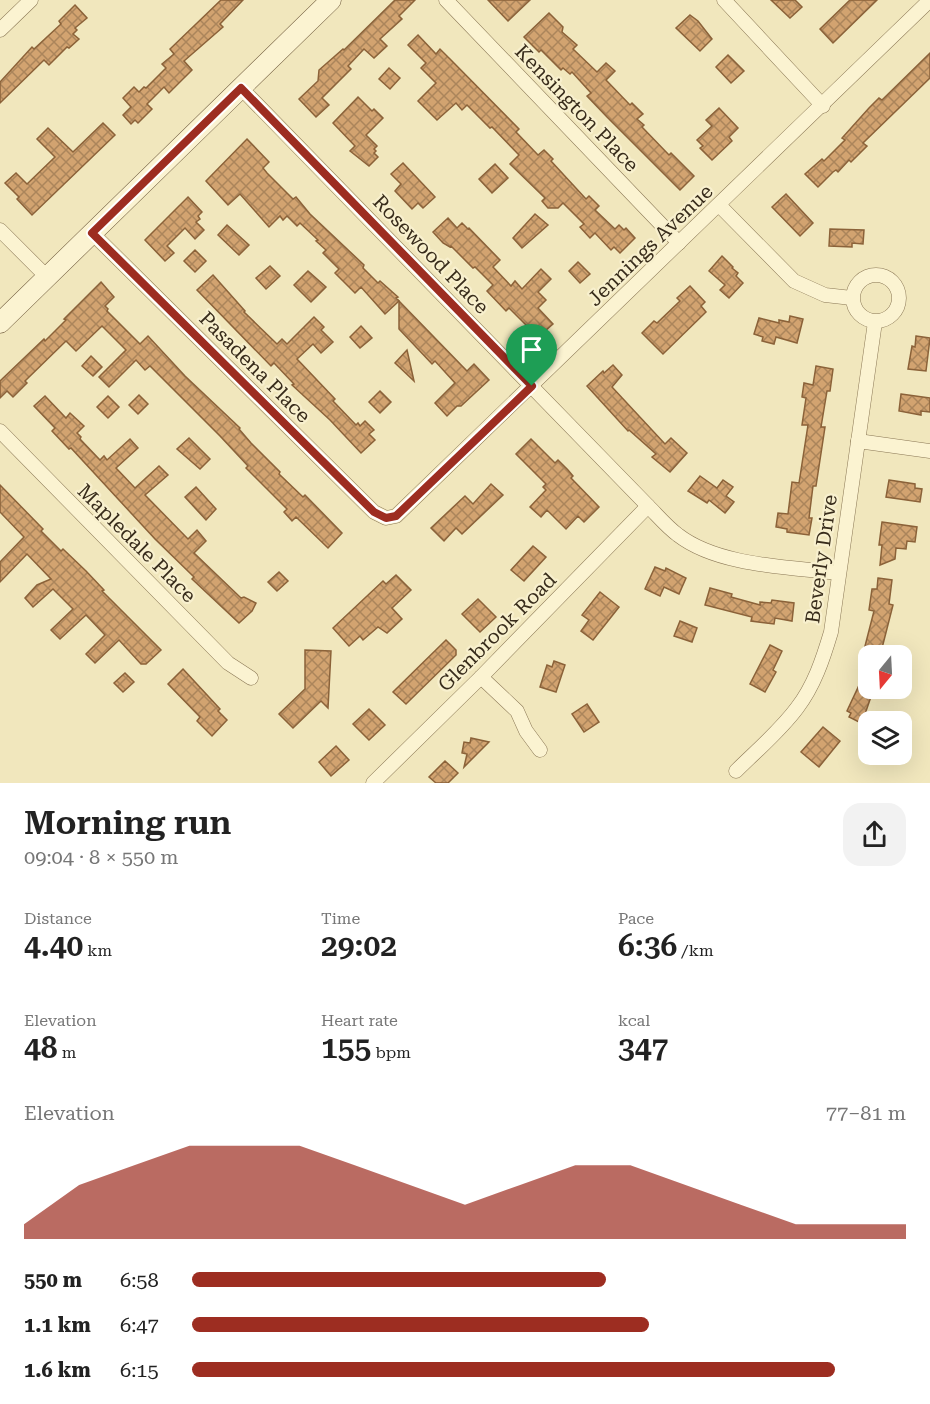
<!DOCTYPE html>
<meta charset="utf-8">
<style>
:root{--surface:#fff;--page:#f2f2f2;--text:#222;--muted:#767676;--accent:#9d2d21}
body{margin:0;font-family:"Roboto Serif",serif;background:var(--page);color:var(--text);height:100vh;display:flex;flex-direction:column;font-size:22px;white-space:nowrap}
*{box-sizing:border-box;margin:0}
p{font-size:20px;color:var(--muted)}
.icon{flex:none;width:33px;height:33px;fill:none;stroke:currentColor;stroke-width:2;stroke-linecap:round;stroke-linejoin:round}
.map{position:relative;height:783px;overflow:hidden}
.details{display:flex;flex-direction:column;background:var(--surface);flex:1}
.details>*{flex:none}
.needle{width:39px;rotate:198deg}
.controls{position:absolute;left:858px;top:645px;display:grid;gap:12px}
.controls a{display:grid;place-items:center;width:54px;height:54px;border-radius:12px;background:var(--surface);box-shadow:0 6px 24px #0002;font-size:30px}
.pin{position:absolute;display:grid;place-items:center;width:51px;height:51px;color:#fff;margin:-62px -26px;border-radius:50% 50% 50% 0;rotate:-45deg;box-shadow:0 0 6px #0007}
.pin .icon{rotate:45deg}
.round{display:grid;place-items:center;flex:none;width:63px;height:63px;border-radius:18px;background:var(--page)}
.head{display:flex;align-items:center;justify-content:space-between;height:102px;padding:0 24px}
h1{font-size:33px;font-weight:600;line-height:45px}
.figures{display:grid;grid-template-columns:repeat(3,1fr);gap:9px;height:102px;padding:6px 24px}
.figures div{display:grid;align-content:center}
.figures b{font-size:30px;font-weight:600}
.figures small{font-size:16px;font-weight:400}
.figures p{font-size:16px}
.chart{height:168px;padding:12px 24px}
.chart p{display:flex;justify-content:space-between}
.chart svg{width:100%;height:108px;margin-top:6px;fill:var(--accent);opacity:.7}
ul{padding:0 24px;list-style:none;font-size:20px}
li{display:grid;grid-template-columns:96px 72px 1fr;align-items:center;height:45px}
li i{height:15px;border-radius:8px;background:var(--accent)}
.map>svg:first-child{display:block}
</style>
<div class="map">
<svg width="930" height="783" viewBox="0 0 930 783">
<defs>
<pattern id="building-cross-hatch" width="8" height="8" patternUnits="userSpaceOnUse" patternTransform="scale(1.5)"><rect width="8" height="8" fill="#d2a370"/><path d="M0 0l8 8M0 8l8-8" fill="none" stroke="#ab855b"/></pattern>
</defs>
<rect width="100%" height="100%" fill="#f1e7bd"/>
<g fill="url(#building-cross-hatch)" stroke="#8b6239" stroke-width="1.5">
<path d="M221,0H243L220,24L223,27L184,61L192,70L169,93L164,87L147,104L152,109L138,123L135,120L131,124L123,115L131,107L123,98L134,87L139,92L144,87L146,88L166,68L162,64L174,54L170,49Z"/>
<path d="M395,0H415L399,16L402,19L380,39L387,46L374,58L364,49L348,66L351,69L322,98L329,105L316,117L299,99L318,81L319,70L343,49L344,50Z"/>
<path d="M488,0H530L508,21Z"/>
<path d="M771,0H795L802,7L790,18Z"/>
<path d="M850,0H877L833,43L820,29Z"/>
<path d="M75,5L87,18L75,28L77,30L73,34L79,39L69,48L67,47L49,65L44,60L0,103V82L32,47L34,49L61,24L59,21Z"/>
<path d="M549,13L563,27L562,32L577,45L573,49L597,72L606,63L615,71L606,80L630,105L632,103L643,114L637,119L644,125L642,127L669,155L671,153L694,176L680,190L607,117L587,96L591,93L572,72L570,74L563,68L561,70L541,50L539,52L524,37Z"/>
<path d="M690,15L698,21L712,39L700,51L676,28Z"/>
<path d="M418,35L436,54L440,49L451,60L519,129L516,132L538,155L544,150L553,159L551,161L586,199L589,196L599,206L595,210L615,229L619,225L624,230L626,228L635,238L620,253L614,247L611,250L595,233L590,238L580,227L584,224L563,203L558,208H548L542,201L545,198L510,164L519,155L492,127L490,128L467,105L462,110L456,103L437,120L418,101L436,83L421,68L426,63L408,45Z"/>
<path d="M930,53V78L863,143L867,146L851,162L849,160L838,172L836,170L833,172L818,187L805,174L822,159L824,161L845,140L842,138L869,108L879,98L882,100Z"/>
<path d="M728,55L744,71L731,83L716,67Z"/>
<path d="M389,68L400,78L390,89L379,79Z"/>
<path d="M358,97L372,111L374,109L383,118L366,135L377,146L374,149L376,151L374,153L378,157L369,166L350,151L355,146L333,123Z"/>
<path d="M719,108L738,128L729,137L732,141L712,160L700,148L703,146L697,140L712,126L706,120Z"/>
<path d="M103,123L115,135L32,215L17,199L19,197L5,183L16,173L27,184L55,157L37,139L48,128L73,152Z"/>
<path d="M247,139L269,162L263,168L267,173L293,199L296,197L310,214L364,265L363,268L378,283L380,281L398,297L396,298L399,301L385,314L361,287L355,293L335,273L339,269L323,253L326,250L316,241L318,240L300,223L297,226L287,216L283,220L280,216L269,227L240,194L228,205L206,181Z"/>
<path d="M403,163L435,197L423,208L418,203L412,209L395,191L401,184L391,174Z"/>
<path d="M495,164L508,178L492,193L479,179Z"/>
<path d="M786,194L813,223L800,236L772,207Z"/>
<path d="M188,197L202,212L198,216L200,219L196,222L204,230L195,239L185,228L167,246L174,253L165,261L145,240Z"/>
<path d="M535,214L548,225L522,248L513,238Z"/>
<path d="M448,218L457,228L462,223L468,229L469,228L500,260L493,267L511,286L515,281L522,289L541,269L551,279L538,292L546,300L538,308L553,324L536,339L527,330L529,328L509,308L506,311L487,291L493,285L475,267L473,268L451,246L450,247L443,243L433,232Z"/>
<path d="M227,225L249,245L239,255L218,235Z"/>
<path d="M830,229L864,230L863,244L852,243V247L829,246Z"/>
<path d="M195,250L206,261L195,272L184,261Z"/>
<path d="M722,256L733,267L732,268L738,273L736,276L743,283L729,298L720,290L725,285L709,271Z"/>
<path d="M578,262L590,274L580,283L569,271Z"/>
<path d="M270,266L280,276L266,289L256,278Z"/>
<path d="M308,271L326,287L311,302L294,285Z"/>
<path d="M213,275L245,311L244,312L277,344L282,339L287,344L314,317L324,327L321,330L333,342L321,353L313,344L297,359L335,399L333,401L356,425L358,423L360,426L365,421L374,430L369,434L375,440L361,453L330,420L292,385L294,384L274,363L271,366L197,290Z"/>
<path d="M101,282L114,297L105,306L108,309L107,311L140,344L148,336L185,376L240,428L239,429L251,443L280,472L279,474L303,497L305,495L342,533L328,548L296,517L292,521L284,512L287,509L246,468L248,466L220,436L150,366L145,370L136,360L109,387L99,377L126,350L102,326L76,351L66,341L25,381L27,383L13,397L7,391L0,398V381L44,339L45,341L66,320L64,319Z"/>
<path d="M690,286L705,302L701,306L706,312L663,354L642,333L654,321L657,323L680,301L677,298Z"/>
<path d="M399,301L467,371L474,364L489,380L461,406H457L447,416L435,403L455,383L435,361L432,364L399,329Z"/>
<path d="M790,316L803,319L797,343L776,337L774,344L762,341L763,337L754,334L759,318L779,323V320L789,322Z"/>
<path d="M361,326L372,338L360,348L350,337Z"/>
<path d="M916,336L930,338L926,371L908,369L912,346L915,347Z"/>
<path d="M407,350L414,381L395,363Z"/>
<path d="M91,356L102,367L93,376L82,366Z"/>
<path d="M613,365L622,375L612,387L665,444L671,438L687,453L670,472L652,457L656,454L629,430L628,431L587,386L603,371L604,373Z"/>
<path d="M816,366L833,369L830,391H827L821,427H825L816,486H813L809,518H812L809,535L787,532V529L776,527L778,513L788,514L792,482L799,483L808,425H802L806,398L802,397L804,383L813,385Z"/>
<path d="M380,391L391,402L380,413L369,402Z"/>
<path d="M901,394L930,398V412L921,411V415L899,411Z"/>
<path d="M139,395L148,404L138,414L129,405Z"/>
<path d="M45,396L66,418L70,413L84,426L77,433L81,437L80,439L100,460L104,456L107,460L130,439L138,448L116,468L135,488L159,466L168,475L145,495L188,539L197,530L206,541L194,553L241,598L244,597L256,603L252,611L239,623L192,579L194,577L155,539L71,448L69,449L52,431L55,428L34,406Z"/>
<path d="M108,396L119,407L108,418L97,407Z"/>
<path d="M189,438L210,459L200,469L177,449Z"/>
<path d="M531,439L555,463L558,460L568,470L573,476L571,478L599,507L584,522L578,516L566,529L547,510L541,517L530,507L546,490L543,487L546,484L516,454Z"/>
<path d="M700,476L717,488L723,480L733,487L726,496L734,502L725,513L709,500L707,503L688,491Z"/>
<path d="M889,480L915,484V488L922,489L920,502L886,497Z"/>
<path d="M491,484L503,495L462,534L456,528L444,541L431,528L465,496L473,504Z"/>
<path d="M0,485L43,529L41,531L61,551L63,549L86,571L104,590L102,591L161,650L146,664H141L119,640L95,663L86,654L105,635L86,615L60,639L51,630L73,609L53,589L33,607L25,598L37,585L51,579L27,554L0,582V562L24,537L0,512Z"/>
<path d="M196,487L216,509L206,520L185,497Z"/>
<path d="M882,522L917,527L915,542L907,541L906,549L896,548L895,559L880,565L882,545H879Z"/>
<path d="M533,546L546,557L524,581L511,570Z"/>
<path d="M655,567L665,571L666,568L686,578L679,594L664,587L660,596L645,589Z"/>
<path d="M279,572L288,581L277,591L268,582Z"/>
<path d="M396,575L411,590L392,608L402,619L387,633L378,627L363,640L360,636L349,646L333,628L383,581L386,584Z"/>
<path d="M878,578L892,580L889,604L893,605L880,656H866L867,651L864,650L874,611L869,610L872,589H877Z"/>
<path d="M710,588L732,594L731,597L760,605V602L771,603L772,600L794,603L792,621L775,618L774,624L751,621L752,617L705,605Z"/>
<path d="M600,592L619,607L593,640L581,631L589,620L582,615Z"/>
<path d="M478,599L496,617L480,632L462,614Z"/>
<path d="M680,621L697,628L692,642L674,636Z"/>
<path d="M446,640L456,650V655L406,704L393,692Z"/>
<path d="M770,645L782,651L773,670L776,672L765,692L750,684Z"/>
<path d="M305,650L331,651L328,708L321,701L293,728L279,714L305,689Z"/>
<path d="M554,661L565,665L556,692L540,687L547,665L552,667Z"/>
<path d="M868,666V688H874L864,717L862,716L859,722L849,717L851,713L847,711Z"/>
<path d="M183,669L220,709L218,711L227,720L212,736L197,721L200,717L168,684Z"/>
<path d="M125,673L134,682L123,692L114,683Z"/>
<path d="M587,704L599,722L584,732L572,714Z"/>
<path d="M369,709L385,725L369,740L353,724Z"/>
<path d="M823,727L840,741L819,767L801,752Z"/>
<path d="M471,738L489,742L464,767L467,754L462,753L464,742L470,743Z"/>
<path d="M336,746L349,760L331,776L319,762Z"/>
<path d="M445,761L458,773L448,783H436L429,777Z"/>
</g>
<g fill="none" stroke-linecap="round" stroke-linejoin="round">
<defs>
<g id="street">
<path d="M446,0L679,243"/>
<path d="M724,0L823,106"/>
<path d="M0,30L31,0"/>
<path d="M241,88L648,506C658,516 667,527 678,535C718,566 789,567 838,573"/>
<path d="M719,205L794,281L825,295L852,298"/>
<path d="M0,230L47,277"/>
<path d="M92,233L374,512L386,518L396,516L930,0"/>
<circle cx="876" cy="298" r="23"/>
<path d="M0,431L228,663L251,678"/>
<path d="M858,441L930,451"/>
<path d="M481,677L517,711L526,731L540,750"/>
<path d="M736,771C756,751 780,731 797,708C814,686 823,659 831,632L875,322"/>
<path d="M373,783L481,677L648,506"/>
</g>
<path id="secondary" d="M0,323L331,0"/>
</defs>
<use href="#street" stroke="#8a7755" stroke-width="15"/>
<use href="#secondary" stroke="#6c5739" stroke-width="21"/>
<use href="#street" stroke="#fbf3d1" stroke-width="14"/>
<use href="#secondary" stroke="#fbf3d1" stroke-width="20"/>
</g>
<g fill="none" stroke-linecap="round" stroke-linejoin="round">
<defs>
<path id="route" d="M241,88L532,386L396,516L386,518L374,512L92,233Z"/>
</defs>
<use href="#route" stroke="#fff" stroke-width="12"/>
<use href="#route" stroke="#9d2d21" stroke-width="8"/>
</g>
<g text-anchor="middle" dominant-baseline="central" stroke-width="4.5" stroke-linejoin="round" paint-order="stroke">
<g font-size="20" fill="#382c1b" stroke="#f8f0ce">
<text transform="translate(577 108) rotate(46)">Kensington Place</text>
<text transform="translate(650 245) rotate(-44)">Jennings Avenue</text>
<text transform="translate(431 254) rotate(46)">Rosewood Place</text>
<text transform="translate(255 367) rotate(45)">Pasadena Place</text>
<text transform="translate(137 543) rotate(45)">Mapledale Place</text>
<text transform="translate(821 559) rotate(-82)">Beverly Drive</text>
<text transform="translate(497 632) rotate(-45)">Glenbrook Road</text>
</g>
</g>
</svg>
<div class="controls">
<a><svg class="needle" viewBox="-14 -14 28 28"><path d="M0-13l5 13h-10z" fill="#e53935"/><path d="M0 13l5-13h-10z" fill="#767676"/></svg></a>
<a><svg class="icon" aria-label="layers" viewBox="0 0 24 24"><path d="M12 4l9 5-9 5-9-5zM3 14l9 5 9-5"/></svg></a>
</div>
<div class="pin" style="left:532px;top:386px;background:#1e9e55"><svg class="icon" aria-label="arrive" viewBox="0 0 24 24"><path d="M6 21V4h12l-3 4 3 4H6"/></svg></div>
</div>
<section class="details">
<div class="head"><div><h1>Morning run</h1><p>09:04 · 8 × 550 m</p></div><a class="round"><svg class="icon" aria-label="share" viewBox="0 0 24 24"><path d="M12 15V3M7 8l5-5 5 5M5 13v7h14v-7"/></svg></a></div>
<div class="figures">
<div><p>Distance</p><b>4.40<small> km</small></b></div>
<div><p>Time</p><b>29:02</b></div>
<div><p>Pace</p><b>6:36<small> /km</small></b></div>
</div>
<div class="figures">
<div><p>Elevation</p><b>48<small> m</small></b></div>
<div><p>Heart rate</p><b>155<small> bpm</small></b></div>
<div><p>kcal</p><b>347</b></div>
</div>
<div class="chart"><p><span>Elevation</span>77–81 m</p>
<svg viewBox="0 0 160 44" preserveAspectRatio="none"><path d="M0 44V38L10 22L20 14L30 6L40 6L50 6L60 14L70 22L80 30L90 22L100 14L110 14L120 22L130 30L140 38L150 38L160 38V44z"/></svg>
</div>
<ul>
<li><b>550 m</b>6:58<i style="width:58%"></i></li>
<li><b>1.1 km</b>6:47<i style="width:64%"></i></li>
<li><b>1.6 km</b>6:15<i style="width:90%"></i></li>
</ul>
</section>
